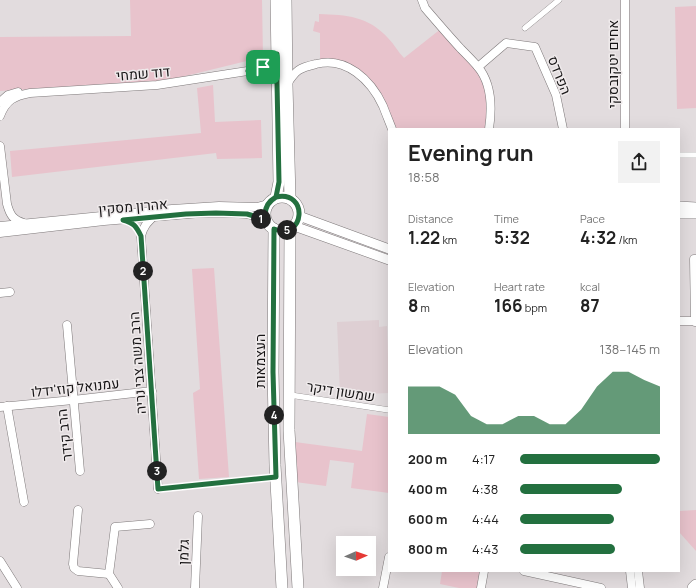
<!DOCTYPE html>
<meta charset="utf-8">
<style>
:root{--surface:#fff;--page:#f2f2f2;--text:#222;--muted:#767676;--accent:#23703f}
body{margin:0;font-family:Manrope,Heebo,sans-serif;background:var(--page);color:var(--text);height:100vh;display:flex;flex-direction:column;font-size:15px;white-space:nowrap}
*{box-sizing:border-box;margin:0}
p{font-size:13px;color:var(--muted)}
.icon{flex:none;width:22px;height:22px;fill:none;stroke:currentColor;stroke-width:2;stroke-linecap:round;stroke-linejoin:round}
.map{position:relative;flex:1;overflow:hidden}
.sheet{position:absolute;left:388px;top:128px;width:292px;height:444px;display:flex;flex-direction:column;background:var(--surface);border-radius:0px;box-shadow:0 4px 16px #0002}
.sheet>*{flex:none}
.needle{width:26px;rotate:88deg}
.tools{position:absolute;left:336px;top:536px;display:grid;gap:8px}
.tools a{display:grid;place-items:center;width:40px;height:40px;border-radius:0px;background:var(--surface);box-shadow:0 4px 16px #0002;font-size:20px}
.pin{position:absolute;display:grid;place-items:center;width:34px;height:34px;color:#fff;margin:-17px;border-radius:8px;box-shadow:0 2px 6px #0006}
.km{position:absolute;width:20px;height:20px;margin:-10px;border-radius:50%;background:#222;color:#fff;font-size:11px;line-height:20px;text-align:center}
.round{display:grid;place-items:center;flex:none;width:42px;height:42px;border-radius:0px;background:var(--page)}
.overview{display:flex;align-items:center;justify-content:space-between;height:68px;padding:0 20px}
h1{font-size:22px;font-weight:700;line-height:30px}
.stats{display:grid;grid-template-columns:repeat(3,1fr);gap:6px;height:68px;padding:4px 20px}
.stats div{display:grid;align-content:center}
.stats b{font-size:17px;font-weight:700}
.stats small{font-size:11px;font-weight:400}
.stats p{font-size:11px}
.chart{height:112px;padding:8px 20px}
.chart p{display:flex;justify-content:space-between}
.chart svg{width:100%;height:72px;margin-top:4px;fill:var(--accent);opacity:.7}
ul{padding:0 20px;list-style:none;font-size:13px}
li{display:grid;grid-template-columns:64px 48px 1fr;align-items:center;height:30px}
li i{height:10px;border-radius:5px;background:var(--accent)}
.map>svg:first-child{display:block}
</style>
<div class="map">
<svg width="696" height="588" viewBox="0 0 696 588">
<rect width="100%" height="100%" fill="#e2dcde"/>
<path fill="#decfd3" d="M379,320V327L387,326L389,393L340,395L337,322Z"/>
<g fill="#e8c3cc">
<path d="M130,0H262L263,57L165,81L0,91V37L131,36Z"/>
<path d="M696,6V108L677,109L675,7Z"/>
<path d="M319,14C347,15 368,16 388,38C394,44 398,52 404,58L442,28L484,76L489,129H392L382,105L353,69L320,62V33L313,31L315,21L319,22Z"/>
<path d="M213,85L215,122L261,120L262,158L217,159L216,153L12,177L10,151L201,133L197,88Z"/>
<path d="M214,268L229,477L199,479L193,393L200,389L192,269Z"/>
<path d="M367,414L389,417V505H388L389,493L351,488L354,463L330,460L326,486L295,482V442L362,451Z"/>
<path d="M696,510V551L679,532V511Z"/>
<path d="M442,571H484L481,588H459L440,584Z"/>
</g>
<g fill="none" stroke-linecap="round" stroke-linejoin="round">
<defs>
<g id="pedestrian">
<path d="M525,28L559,0"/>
<path d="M679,155H696"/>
<path d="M290,395L389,410"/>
<path d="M158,489L276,477"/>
</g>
<g id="minor">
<path d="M422,0L425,8C437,22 449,36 461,49C467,55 473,61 478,67C492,84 492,109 489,129"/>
<path d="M478,67L506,43L535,47L556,95L563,129"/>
<path d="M255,69C266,66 271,65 277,54"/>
<path d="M287,84C296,70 299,68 316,64C346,56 371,80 383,106C386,114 389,121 392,129"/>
<path d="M0,102L8,95L18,92"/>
<path d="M0,116C6,100 14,96 30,93L157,85L254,70C264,71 270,75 277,83"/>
<path d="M625,129V0"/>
<path d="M0,146L7,204C10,215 13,220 24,223"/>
<path d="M153,217C147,223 143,227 141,236L158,489"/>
<path d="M0,226L172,209L219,206L257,207L268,204"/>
<path d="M0,233L104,221L201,213H230L247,214L254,216L267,222"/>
<path d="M0,293L10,292"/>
<path d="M679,321H696"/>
<path d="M695,322L694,259H696"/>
<path d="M67,325L80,471"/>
<path d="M7,406L24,502"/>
<path d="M0,407L73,400L152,391"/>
<path d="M78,510L73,564L74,568L78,571L109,574"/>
<path d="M0,561L17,588"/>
<path d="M524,571L601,588"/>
<path d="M630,571L632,588"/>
<path d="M638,571L640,588"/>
<path d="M118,588L109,574L115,527L150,524"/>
<path d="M195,588L198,516"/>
<path d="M383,588L389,557"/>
<path d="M481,588L484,571"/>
</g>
<g id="tertiary">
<path d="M679,206L696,207"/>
<path d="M679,214H696"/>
<path d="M299,216L389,249"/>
<path d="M294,226L389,260"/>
</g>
<g id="secondary">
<path d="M276,0L279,182L276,197"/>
<path d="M286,0L287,85L290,198"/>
<circle cx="282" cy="214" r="17"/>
<path d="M274,229L273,372L275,465L282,588"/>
<path d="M290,229L289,430L298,588"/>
<path d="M693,588L696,585"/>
</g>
</defs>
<use href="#pedestrian" stroke="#7e797a" stroke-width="6"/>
<use href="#minor" stroke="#7e797a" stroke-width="9"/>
<use href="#tertiary" stroke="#7e797a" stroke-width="10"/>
<use href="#secondary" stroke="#7e797a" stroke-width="12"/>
<use href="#pedestrian" stroke="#fff" stroke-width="5.5"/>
<use href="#minor" stroke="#fff" stroke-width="8"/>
<use href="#tertiary" stroke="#fff" stroke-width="9"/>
<use href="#secondary" stroke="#fff" stroke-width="11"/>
</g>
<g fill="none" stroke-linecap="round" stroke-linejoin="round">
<defs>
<path id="route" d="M263,67L248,71C262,69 268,72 277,83L279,182L276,197C266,203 263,211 267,222L254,216L247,214L216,213L186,214L123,220C134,223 136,226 141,236L158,489L276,477L273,372L274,229C305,241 309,190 276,197L279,182L277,83V54C273,61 270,64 263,67"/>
</defs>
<use href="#route" stroke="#fff" stroke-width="8"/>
<use href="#route" stroke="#23703f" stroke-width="5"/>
</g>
<g text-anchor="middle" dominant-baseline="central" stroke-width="3" stroke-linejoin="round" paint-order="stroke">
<g font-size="14" fill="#171516" stroke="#efeaeb">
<text transform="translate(612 64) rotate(-90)">אחים יטקובסקי</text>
<text transform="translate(143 73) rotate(-5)">דוד שמחי</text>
<text transform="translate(560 75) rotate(68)">הפרדס</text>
<text transform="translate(133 206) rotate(-5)">אהרון מסקין</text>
<text transform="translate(259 361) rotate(-90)">העצמאות</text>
<text transform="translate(137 363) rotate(-94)">הרב משה צבי נריה</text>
<text transform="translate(75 387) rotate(-6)">עמנואל קוז'ידלו</text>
<text transform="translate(341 391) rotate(9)">שמשון דיקר</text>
<text transform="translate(64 435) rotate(-96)">הרב קידר</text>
<text transform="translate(183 552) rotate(-88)">גלמן</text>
</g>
</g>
</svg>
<div class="tools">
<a><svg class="needle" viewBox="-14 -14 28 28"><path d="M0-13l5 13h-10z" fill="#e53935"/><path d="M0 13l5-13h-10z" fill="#767676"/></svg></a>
</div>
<div class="pin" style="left:263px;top:67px;background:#1e9e55"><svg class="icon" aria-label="arrive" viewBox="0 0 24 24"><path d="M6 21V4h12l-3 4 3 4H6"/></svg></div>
<b class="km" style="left:261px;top:219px">1</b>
<b class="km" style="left:143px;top:271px">2</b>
<b class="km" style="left:157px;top:471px">3</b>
<b class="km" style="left:274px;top:415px">4</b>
<b class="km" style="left:287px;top:230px">5</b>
<section class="sheet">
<div class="overview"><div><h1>Evening run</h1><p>18:58</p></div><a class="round"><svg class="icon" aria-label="share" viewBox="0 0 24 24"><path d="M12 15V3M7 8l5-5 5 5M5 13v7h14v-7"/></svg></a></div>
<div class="stats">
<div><p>Distance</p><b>1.22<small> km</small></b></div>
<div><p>Time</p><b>5:32</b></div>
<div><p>Pace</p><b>4:32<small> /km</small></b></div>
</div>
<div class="stats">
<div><p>Elevation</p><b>8<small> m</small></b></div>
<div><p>Heart rate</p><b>166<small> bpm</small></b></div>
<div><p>kcal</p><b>87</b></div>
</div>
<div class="chart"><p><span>Elevation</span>138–145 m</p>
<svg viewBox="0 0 160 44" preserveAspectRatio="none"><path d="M0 44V15L10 15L20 15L30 20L40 33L50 38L60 38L70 33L80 33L90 38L100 38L110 29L120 15L130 6L140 6L150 11L160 15V44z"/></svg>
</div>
<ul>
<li><b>200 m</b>4:17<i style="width:100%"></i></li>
<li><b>400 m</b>4:38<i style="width:73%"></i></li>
<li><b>600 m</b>4:44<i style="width:67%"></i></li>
<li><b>800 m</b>4:43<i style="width:68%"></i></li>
</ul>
</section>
</div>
